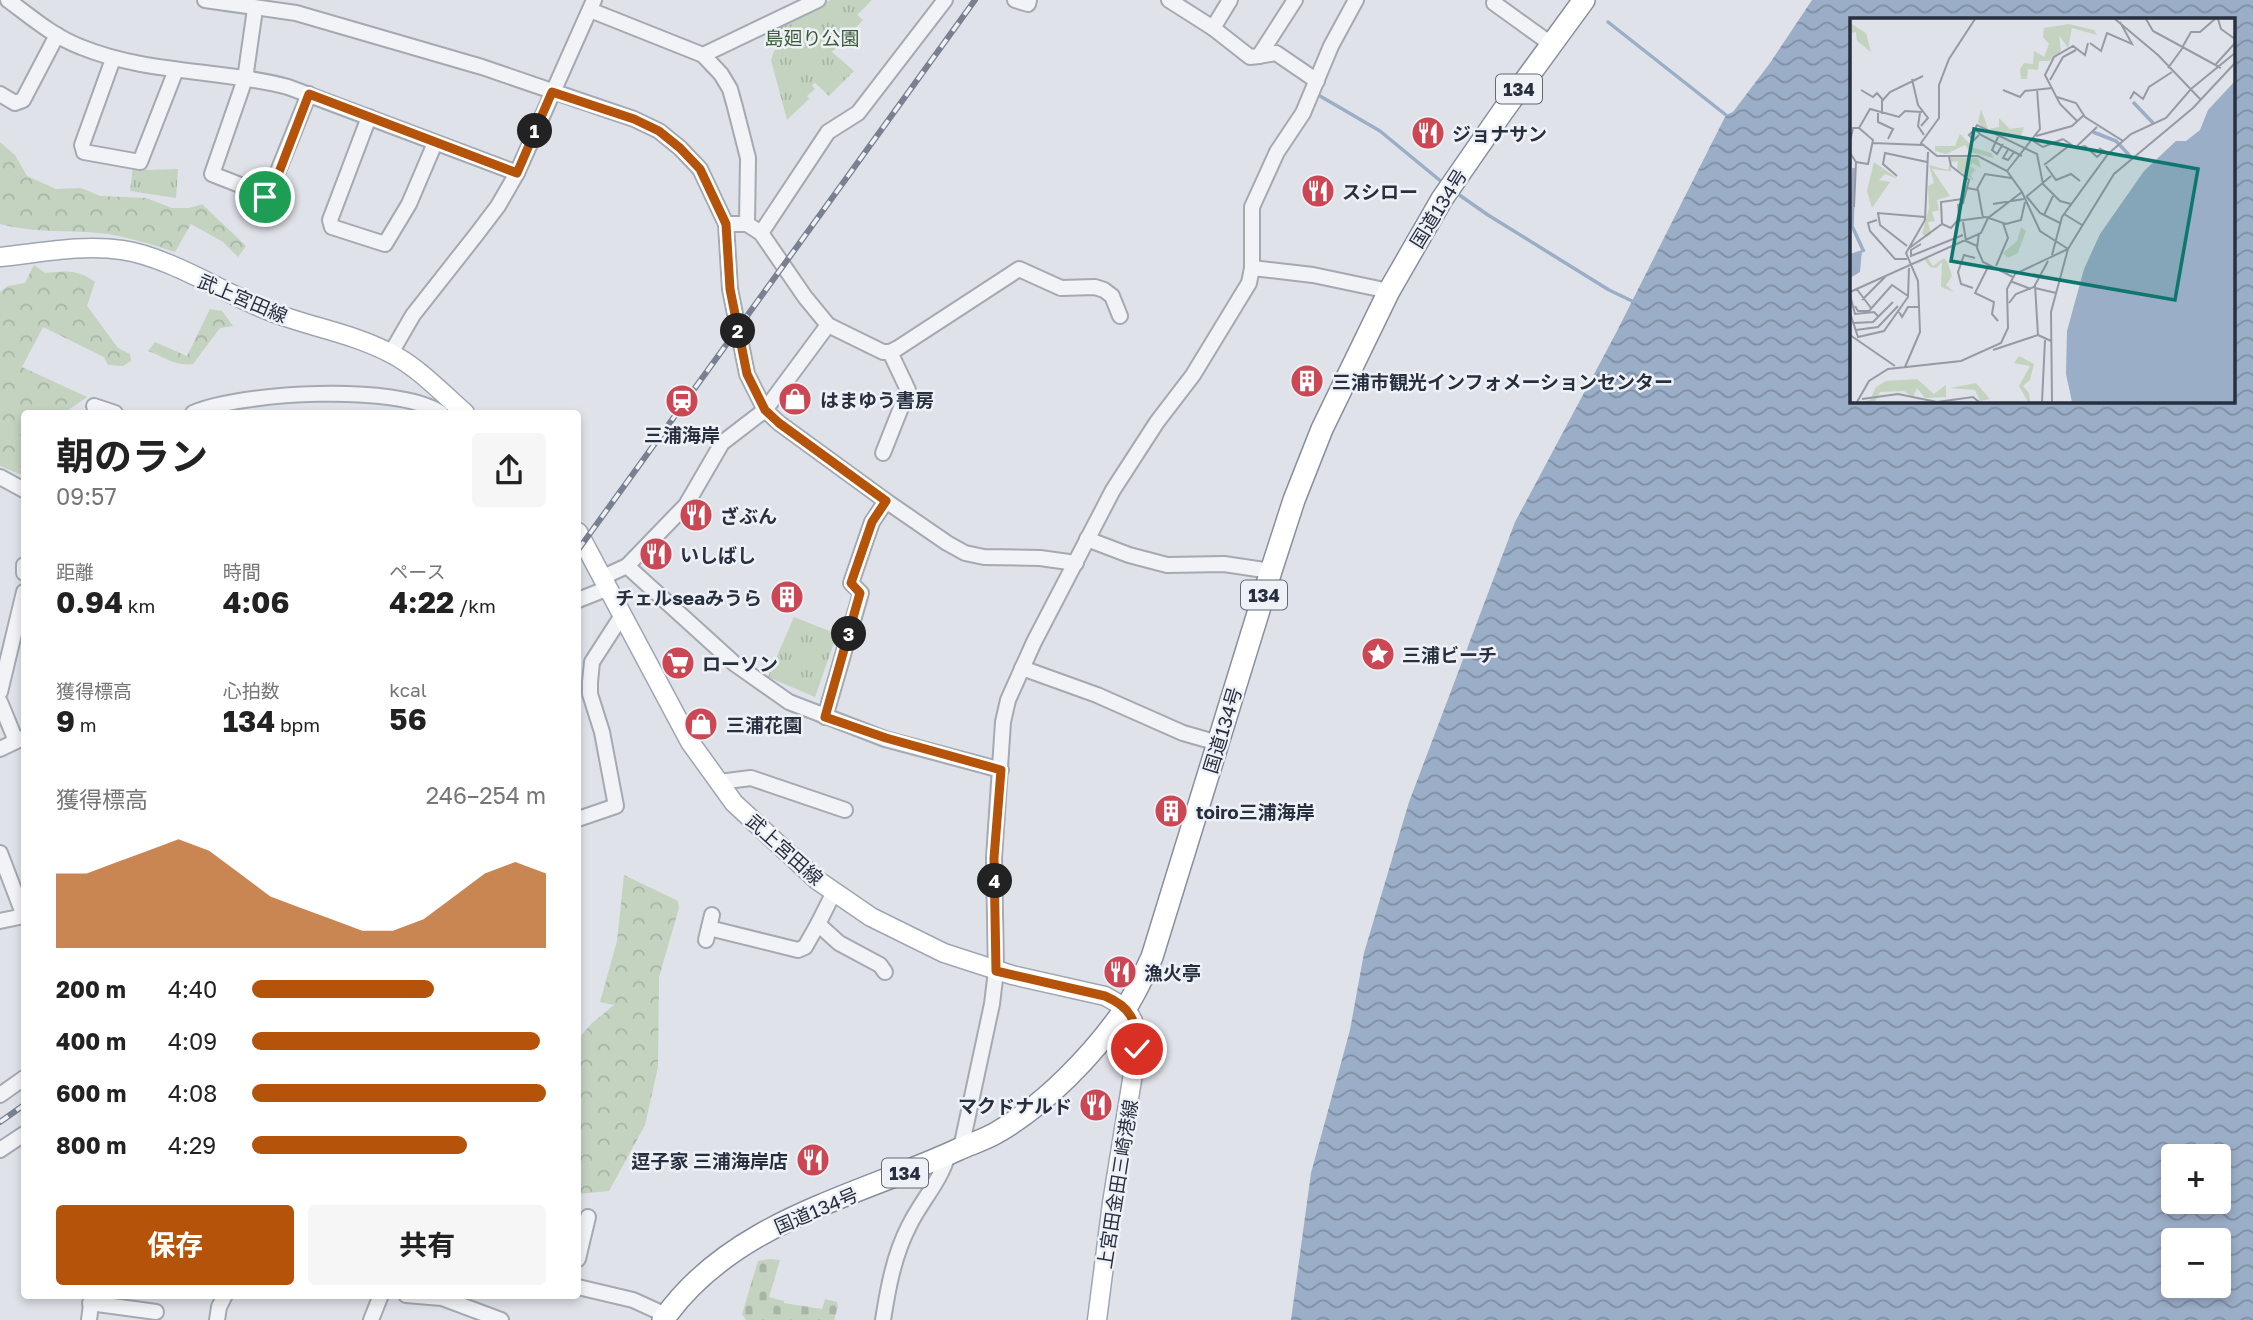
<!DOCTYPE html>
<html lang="ja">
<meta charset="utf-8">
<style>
:root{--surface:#fff;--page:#f6f6f6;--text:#222;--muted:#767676;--accent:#b45309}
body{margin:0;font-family:"Golos Text","Noto Sans JP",sans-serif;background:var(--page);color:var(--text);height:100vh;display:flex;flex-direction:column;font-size:26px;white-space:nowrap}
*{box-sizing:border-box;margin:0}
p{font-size:23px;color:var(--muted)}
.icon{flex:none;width:38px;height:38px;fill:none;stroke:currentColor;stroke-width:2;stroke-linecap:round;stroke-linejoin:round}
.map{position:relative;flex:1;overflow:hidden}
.panel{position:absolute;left:21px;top:410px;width:560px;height:889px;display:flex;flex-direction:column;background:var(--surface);border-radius:7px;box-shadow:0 4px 10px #0003}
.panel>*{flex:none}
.tools{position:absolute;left:2161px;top:1144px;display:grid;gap:14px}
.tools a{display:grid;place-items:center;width:70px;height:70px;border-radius:7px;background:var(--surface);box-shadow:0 4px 10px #0003;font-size:35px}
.pin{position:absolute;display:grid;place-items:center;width:60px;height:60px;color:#fff;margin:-30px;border:4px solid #fff;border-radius:50%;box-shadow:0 2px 7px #0007}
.km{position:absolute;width:35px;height:35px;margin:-18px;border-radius:50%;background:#222;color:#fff;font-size:19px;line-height:35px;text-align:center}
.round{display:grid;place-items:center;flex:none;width:74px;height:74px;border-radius:7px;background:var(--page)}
.head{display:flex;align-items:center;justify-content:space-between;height:119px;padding:0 35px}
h1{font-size:38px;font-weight:700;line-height:52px}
.metrics{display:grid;grid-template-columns:repeat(3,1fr);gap:10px;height:119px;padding:7px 35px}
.metrics div{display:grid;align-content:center}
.metrics b{font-size:30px;font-weight:700}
.metrics small{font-size:19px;font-weight:400}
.metrics p{font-size:19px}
.chart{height:196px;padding:14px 35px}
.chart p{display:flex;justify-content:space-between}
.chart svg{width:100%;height:126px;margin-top:7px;fill:var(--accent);opacity:.7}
.primary-button{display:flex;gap:14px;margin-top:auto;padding:14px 35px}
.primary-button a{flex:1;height:80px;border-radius:7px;background:var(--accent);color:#fff;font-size:28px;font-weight:700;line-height:80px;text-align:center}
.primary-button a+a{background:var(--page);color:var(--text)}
ul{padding:0 35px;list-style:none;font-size:23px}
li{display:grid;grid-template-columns:112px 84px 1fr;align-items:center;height:52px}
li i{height:18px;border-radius:9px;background:var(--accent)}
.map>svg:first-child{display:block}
</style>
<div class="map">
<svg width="2253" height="1320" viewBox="0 0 2253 1320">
<defs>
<pattern id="forest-crowns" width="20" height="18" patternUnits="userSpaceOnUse" patternTransform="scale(1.75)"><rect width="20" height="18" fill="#c4d2c0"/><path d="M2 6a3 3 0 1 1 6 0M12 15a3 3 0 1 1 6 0" fill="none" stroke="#a8b5a6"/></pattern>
<pattern id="cemetery-stones" width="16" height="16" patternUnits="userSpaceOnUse" patternTransform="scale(1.75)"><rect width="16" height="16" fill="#c4d2c0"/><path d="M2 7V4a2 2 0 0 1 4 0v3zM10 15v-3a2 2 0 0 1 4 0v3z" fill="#a8b5a6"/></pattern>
<pattern id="park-tufts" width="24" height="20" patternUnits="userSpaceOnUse" patternTransform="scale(1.75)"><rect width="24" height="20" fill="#c4d2c0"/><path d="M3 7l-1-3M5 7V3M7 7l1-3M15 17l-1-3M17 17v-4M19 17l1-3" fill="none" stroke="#a8b5a6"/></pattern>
<pattern id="water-waves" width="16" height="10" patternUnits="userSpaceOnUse" patternTransform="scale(1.75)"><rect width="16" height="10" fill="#9baec7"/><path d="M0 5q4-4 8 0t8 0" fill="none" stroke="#7e8ea3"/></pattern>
</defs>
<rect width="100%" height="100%" fill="#dfe2e8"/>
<g fill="url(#forest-crowns)">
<path d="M0,142L15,155L27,176L56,189L81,188L100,196L146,198L172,208H189L202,204L246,246L238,257L223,242L191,224L175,252C150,244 126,236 99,233C63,230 36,233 0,224Z"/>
<path d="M34,265L45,273C65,271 78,269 95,282L87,306L118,348L130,354L131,361L123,366L108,365L104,357L43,327L22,367L87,397L64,413H24V476L0,466V292L8,286L25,283Z"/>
<path d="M210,309L222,311L233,326L220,328L193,364C176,367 163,356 148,351L155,342L187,356Z"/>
<path d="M624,875L678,901L679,908L659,977L658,1067L645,1125L609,1191L578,1194V1039L591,1024L614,1005L600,1002L617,941Z"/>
</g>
<path fill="url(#cemetery-stones)" d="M770,1259L780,1260L769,1297L784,1301V1303L822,1309L825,1299L837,1302L838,1307L834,1320H746L742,1314L758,1261Z"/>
<g fill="url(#park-tufts)">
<path d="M831,0H872L857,15L863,20L832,52L854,71L829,96L815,83L812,85L815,89L807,96L809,99L787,120L771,60L774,51L786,44L778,24Z"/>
<path d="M133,167L149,170L178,169L176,198L130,191Z"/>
<path d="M794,617L837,634L815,697L768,677Z"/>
</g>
<path fill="url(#water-waves)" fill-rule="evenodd" d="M1812,0H2253V1320H1291L1311,1173L1350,1030L1364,953L1409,802L1515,522L1616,333L1726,115L1733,112L1770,63ZM1852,19H2234V401H1852ZM2174,1157H2219V1202H2174ZM2174,1241H2219V1286H2174Z"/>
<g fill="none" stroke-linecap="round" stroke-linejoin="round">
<g stroke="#9baec7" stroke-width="3.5">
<path d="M1608,22L1726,115"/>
<path d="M1320,96L1380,131L1443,183"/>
<path d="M1455,192L1488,215L1609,290L1634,302"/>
</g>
<defs>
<g id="minor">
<path d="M8,0C31,17 54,37 81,47C147,74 220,69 288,87L517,173"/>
<path d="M205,0L296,13L482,67L634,119L659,131L680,148L700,169L726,224L730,289L747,374L765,410L779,423L886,501L947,543L965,553L984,557L1040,558L1076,563"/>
<path d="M1015,0L1028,4L1029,0"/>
<path d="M1169,0L1213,28L1250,57L1259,56L1295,0"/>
<path d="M1494,3L1551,44"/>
<path d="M255,9L245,79L212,174L268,196L309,94"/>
<path d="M590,10L703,55L818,0"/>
<path d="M1213,28L1230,0"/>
<path d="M703,55L721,74L730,89L735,107L748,158L747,224"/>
<path d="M1259,56L1276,53L1317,81"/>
<path d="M113,59L82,145L84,152L140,162L176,70"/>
<path d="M0,94L15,103L23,100L57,35"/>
<path d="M369,117L330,220L332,227L385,244L409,204L435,143"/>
<path d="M726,224H747L761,233L828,132L858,113L945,0"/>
<path d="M761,233L805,297L828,325L883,352H890L898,348L1019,269L1061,288L1095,287L1104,290L1112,296L1120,316"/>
<path d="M1252,268L1313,275L1389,291"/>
<path d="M391,353L413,315L476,235L498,206L517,173L594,0"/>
<path d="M94,406L115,413"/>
<path d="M193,413C241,392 397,383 441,413"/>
<path d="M883,453L908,390L890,352"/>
<path d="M0,477L24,490"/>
<path d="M1087,539L1129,555L1167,565L1224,564L1271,571"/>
<path d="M24,565V573"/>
<path d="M627,566L735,664L789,702L885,739L1001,770"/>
<path d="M601,578L627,566L686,505L722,443L765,410L828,325"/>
<path d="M578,600L606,589"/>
<path d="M1022,668L1097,695L1183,733L1218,743"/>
<path d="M0,692L24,592"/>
<path d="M0,702L16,741"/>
<path d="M825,717L861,593L851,583L872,522L886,501"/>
<path d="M0,749L23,738"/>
<path d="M719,782L751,778L845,810"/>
<path d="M578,819L616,806L602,732L590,694V682L592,662L621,617"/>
<path d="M0,853L24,916"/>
<path d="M834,892L818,924L839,943L880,965L885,972"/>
<path d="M0,921L24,916"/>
<path d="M709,928L798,950L805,947L818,924"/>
<path d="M706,940L712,915"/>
<path d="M0,1095L24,1078"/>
<path d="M961,1148L992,1004L996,971L994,858L1003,722L1008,700L1034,642L1113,490L1157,422L1193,375L1249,283L1252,268V207L1277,152L1303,113L1331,46L1356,0"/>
<path d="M0,1150L24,1134"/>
<path d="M578,1259L588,1217"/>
<path d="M578,1287L633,1300L666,1315"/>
<path d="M406,1295L442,1298L501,1320"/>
<path d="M90,1303L156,1312"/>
<path d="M89,1320L92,1296"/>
<path d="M217,1320L219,1307L225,1295"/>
<path d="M371,1320L381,1295"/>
<path d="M883,1320C888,1288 894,1255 909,1226C921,1201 941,1181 948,1154"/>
</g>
<g id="major">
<path d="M0,257C40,253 82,244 122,250C167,256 226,294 269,311C309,327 352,333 390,353C418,367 441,392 465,413"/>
<path d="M578,532L690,742L734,803L817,880L871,917L944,953L1012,975L1105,996L1126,1008L1133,1021L1137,1049L1112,1203L1097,1320"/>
</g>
<path id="highway" d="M663,1320C731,1222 855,1197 957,1150C970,1144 984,1140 996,1133C1045,1105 1093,1055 1125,1009C1136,993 1144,974 1152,957L1271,571L1294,500L1322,429L1389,291L1442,199L1503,111L1584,0"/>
</defs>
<use href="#minor" stroke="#a4a9b2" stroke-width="18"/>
<use href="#major" stroke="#9fa6b3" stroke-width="21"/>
<use href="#highway" stroke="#878f9e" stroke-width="24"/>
<use href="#minor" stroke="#f2f3f6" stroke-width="14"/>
<use href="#major" stroke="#fff" stroke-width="18"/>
<use href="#highway" stroke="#fff" stroke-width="21"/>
<defs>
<g id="rail">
<path d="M578,550L975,0"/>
<path d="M0,1122L24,1105"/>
</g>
</defs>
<use href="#rail" stroke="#798191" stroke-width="6"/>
<use href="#rail" stroke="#eef1f6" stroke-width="3.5" stroke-dasharray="10" stroke-linecap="butt"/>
</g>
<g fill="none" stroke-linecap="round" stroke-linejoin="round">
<defs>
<path id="route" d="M265,197L271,193L309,94L517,173L552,92L634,119L659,131L680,148L700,169L726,224L730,289L747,374L765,410L779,423L886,501L872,522L851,583L860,593L825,717L886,738L1001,770L994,858L996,971L1105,996C1131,1007 1137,1021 1137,1049"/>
</defs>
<use href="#route" stroke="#fff" stroke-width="14"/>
<use href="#route" stroke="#b45309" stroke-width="9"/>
</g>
<defs>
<symbol id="restaurant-disc" viewBox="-11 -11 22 22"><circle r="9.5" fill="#ca4753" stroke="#eef1f6"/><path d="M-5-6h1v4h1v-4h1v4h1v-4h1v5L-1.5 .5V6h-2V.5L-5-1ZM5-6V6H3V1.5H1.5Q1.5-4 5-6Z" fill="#fff"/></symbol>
<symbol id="building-disc" viewBox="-11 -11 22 22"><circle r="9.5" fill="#ca4753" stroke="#eef1f6"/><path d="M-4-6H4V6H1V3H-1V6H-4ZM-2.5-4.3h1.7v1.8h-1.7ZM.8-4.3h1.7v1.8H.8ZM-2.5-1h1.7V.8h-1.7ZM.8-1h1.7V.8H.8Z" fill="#fff"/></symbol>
<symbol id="shop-disc" viewBox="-11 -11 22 22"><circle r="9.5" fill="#ca4753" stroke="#eef1f6"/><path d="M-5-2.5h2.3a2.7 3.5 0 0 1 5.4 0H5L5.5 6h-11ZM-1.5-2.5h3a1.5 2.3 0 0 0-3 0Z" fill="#fff"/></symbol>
<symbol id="station-disc" viewBox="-11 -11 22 22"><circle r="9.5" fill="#ca4753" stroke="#eef1f6"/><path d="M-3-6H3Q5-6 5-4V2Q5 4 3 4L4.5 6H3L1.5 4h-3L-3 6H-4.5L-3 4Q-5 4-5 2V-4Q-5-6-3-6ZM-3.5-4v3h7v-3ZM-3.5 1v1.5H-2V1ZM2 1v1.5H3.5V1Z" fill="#fff"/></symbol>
<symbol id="sight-disc" viewBox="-11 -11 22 22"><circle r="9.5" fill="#ca4753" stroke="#eef1f6"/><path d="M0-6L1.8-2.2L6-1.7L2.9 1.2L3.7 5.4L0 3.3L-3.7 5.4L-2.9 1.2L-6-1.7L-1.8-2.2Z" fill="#fff"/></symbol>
<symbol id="supermarket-disc" viewBox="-11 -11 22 22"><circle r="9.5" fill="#ca4753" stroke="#eef1f6"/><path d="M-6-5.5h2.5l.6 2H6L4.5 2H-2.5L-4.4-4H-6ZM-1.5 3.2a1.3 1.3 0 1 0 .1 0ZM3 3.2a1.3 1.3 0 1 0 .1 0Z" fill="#fff"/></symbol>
</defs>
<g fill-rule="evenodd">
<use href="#restaurant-disc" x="1409" y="114" width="38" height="38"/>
<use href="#restaurant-disc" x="1299" y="172" width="38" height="38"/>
<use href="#building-disc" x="1288" y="362" width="38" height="38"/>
<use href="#shop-disc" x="776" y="380" width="38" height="38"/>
<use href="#station-disc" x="663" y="382" width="38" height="38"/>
<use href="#restaurant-disc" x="677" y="496" width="38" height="38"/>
<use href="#restaurant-disc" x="637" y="535" width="38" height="38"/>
<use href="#building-disc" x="768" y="578" width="38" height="38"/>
<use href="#sight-disc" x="1359" y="635" width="38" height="38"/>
<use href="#supermarket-disc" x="659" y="644" width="38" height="38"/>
<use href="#shop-disc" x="682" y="705" width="38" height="38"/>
<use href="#building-disc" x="1152" y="792" width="38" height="38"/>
<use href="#restaurant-disc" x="1101" y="953" width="38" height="38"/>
<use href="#restaurant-disc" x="1077" y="1086" width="38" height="38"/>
<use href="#restaurant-disc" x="794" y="1141" width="38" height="38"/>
</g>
<g text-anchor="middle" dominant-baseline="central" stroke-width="5" stroke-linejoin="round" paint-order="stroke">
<g fill="#eef1f6" stroke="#636976" stroke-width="2">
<rect x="1496" y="74.5" width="46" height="29" rx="5"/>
<rect x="1241" y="580.5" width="46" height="29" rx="5"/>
<rect x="882" y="1158.5" width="46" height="29" rx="5"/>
</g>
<g font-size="18" font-weight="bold" fill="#282f3f">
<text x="1519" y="89">134</text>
<text x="1264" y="595">134</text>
<text x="905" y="1173">134</text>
</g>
<g font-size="19" fill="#3b5a36" stroke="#eef1f6">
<text x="812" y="37">島廻り公園</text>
</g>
<g font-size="19" font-weight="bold" fill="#282f3f" stroke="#eef1f6" text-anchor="start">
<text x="1452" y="133">ジョナサン</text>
<text x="1342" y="191">スシロー</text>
<text x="1332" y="381">三浦市観光インフォメーションセンター</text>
<text x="820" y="399">はまゆう書房</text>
<text x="682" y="434" text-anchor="middle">三浦海岸</text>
<text x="720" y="515">ざぶん</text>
<text x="680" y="554">いしばし</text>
<text x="762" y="597" text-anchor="end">チェルseaみうら</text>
<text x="1402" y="654">三浦ビーチ</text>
<text x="702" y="663">ローソン</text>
<text x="726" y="724">三浦花園</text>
<text x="1196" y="811">toiro三浦海岸</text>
<text x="1144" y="972">漁火亭</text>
<text x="1072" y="1105" text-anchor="end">マクドナルド</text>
<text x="788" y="1160" text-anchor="end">逗子家 三浦海岸店</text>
</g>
<g font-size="19" fill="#282f3f" stroke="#eef1f6">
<text transform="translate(1438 208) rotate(-58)">国道134号</text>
<text transform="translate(243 298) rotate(23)">武上宮田線</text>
<text transform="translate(1222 730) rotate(-73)">国道134号</text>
<text transform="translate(785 849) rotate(42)">武上宮田線</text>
<text transform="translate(1117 1184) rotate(-81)">上宮田金田三崎港線</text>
<text transform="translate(816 1210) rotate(-23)">国道134号</text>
</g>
</g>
<g transform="translate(1850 18)">
<rect width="385" height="385" fill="#dfe2e8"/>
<path d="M0,5L16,15L21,34L7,23L6,14L0,15ZM219,6L244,12L247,17L222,10L218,30L209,17L211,33L199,43H189L188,52L178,51L177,61H171L170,51L174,45L183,46L184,33L194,39L199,26L193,19L194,10ZM131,91L138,111L149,109V100L160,111L174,109L171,118L135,112L128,104ZM110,116L124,130L141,135L144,140L120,134L115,127L96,136L85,133V128H105ZM100,139L128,140L131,150L123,145L120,148L126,152L121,156L124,163L107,151L108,143L101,144ZM24,144L48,161L35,156L29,162L40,164L22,190L17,173ZM100,145L101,153L107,154L82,151L100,178L87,182L89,192L82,194L85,203L78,204L81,216L77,219L72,216L79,190L78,168L84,165L79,147L98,152ZM171,209L176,213L168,235L158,240L153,235L167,223ZM77,239L83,248L94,240L97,243L102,258L96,267L104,274L91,269L92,244L86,250L80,249L75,242L64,248ZM169,338L184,346L180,362L173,368L179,375L180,383L178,384L169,368L180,348L164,345ZM67,361L84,376L96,367V379L75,380L67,370L63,379L54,373L30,374L25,384H12L20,382L26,369L36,363ZM126,365L140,381L130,383L125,372L100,370Z" fill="#c4d2c0"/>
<path d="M385,63V384H222L216,356L217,313L234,251L250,216L294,153L326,123H336L350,112L358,92ZM12,232L10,254L0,260V236Z" fill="#9baec7"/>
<path fill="none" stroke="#9baec7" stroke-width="3.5" d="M283,84L304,106M243,114L266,123L280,138M4,150L2,208L14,234"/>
<path fill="none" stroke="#969aa4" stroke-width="2" d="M125,1L99,41L89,67V100L71,125L87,138H128L157,153L172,174L190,213L218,231L201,294L202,384M265,1L308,37L351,82M296,1L303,13L371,50M368,1L371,11L385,21M240,25L251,33L257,15L282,26L270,4M333,28L341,14H350L365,1M366,46L385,25M318,50L334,28M62,61L68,87L78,100L71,108M200,62L213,39L226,32M11,72L23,79L27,75L33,82M153,72L170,79L175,73L202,70M207,79L226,85L235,99L273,123M280,81L284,74L293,81L299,69L322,54M28,95V104L43,111L38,121M70,95L68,108L74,117M32,96V83L40,74L73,58M228,104L210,86L195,57L204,39L223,28L235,37L238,25M125,111L119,117L124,122L129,117M149,117L142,132L147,136L153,126M186,118L222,108L234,97M213,121L226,130L235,128L247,139L254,133L249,130M183,123L193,129L213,121M0,124L3,110H9L20,91L49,99L55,93L72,94M23,125L72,127M227,128L247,109M159,130L153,140L158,142L165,133M0,135L6,144L4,189M172,138L131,117L125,111L127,107L187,136L193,166L210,183L221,186M99,139L101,148L119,162L113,185L108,187L110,203M6,144L18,146L23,122L9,110M194,147L220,127M196,148L206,162L221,156L230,163M157,153L190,111L187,71M47,158L33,146L35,135L77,144M117,170L128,172L133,200M127,171L135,156L161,160M176,179L201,158M177,179L190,195L210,205M143,186L174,181M214,196L232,207M194,197L203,178M27,202L18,205L20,213L45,241H57M113,204L116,223L127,228M92,206L91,184L112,181M129,215L127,230L133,244L163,259M71,226L61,232V238L113,217M57,228L30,207L28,195L75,199M58,231L92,206L101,210L107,203L136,199L156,206L171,202L175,184M202,237L212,199L258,136L281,116L316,100L341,71L385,35M139,247L125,275L144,284L142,296L148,303M146,248L158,220L153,205M160,263L181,271M185,267L188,317L201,323M6,270L21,290M123,270L111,266L108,254L114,237L125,240M185,270L206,275M0,274L131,215L138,200L172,174M0,277L5,296L24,294L29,299M12,282L37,257M159,285L166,276L184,269L198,243M5,288L8,293H19L42,267L58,278M49,294L52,299L58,289H68M0,295L8,319L34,313L58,279L59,250M4,305L23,304L43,284M6,312L28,309L48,288M0,317L45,348M143,332L188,317M55,349L70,314L68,263L56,235L75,202L78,134M12,381L48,376L87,384L123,379L129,384M7,384L19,363L38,351L111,343L151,325L158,310L157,271L165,256L218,231L264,156L343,90L385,45M192,384L195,322"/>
<path fill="#0f766e" fill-opacity="0.15" stroke="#0f766e" stroke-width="3.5" d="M124,111L348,151L325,282L101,243Z"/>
<rect width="385" height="385" fill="none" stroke="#282f3f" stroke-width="3.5"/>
</g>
</svg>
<div class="tools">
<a>+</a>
<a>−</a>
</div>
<div class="pin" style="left:265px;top:197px;background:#1e9e55"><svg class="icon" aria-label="arrive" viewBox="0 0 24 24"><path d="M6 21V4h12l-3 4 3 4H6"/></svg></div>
<div class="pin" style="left:1137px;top:1049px;background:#d93025"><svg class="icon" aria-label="check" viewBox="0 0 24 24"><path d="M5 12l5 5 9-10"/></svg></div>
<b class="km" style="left:535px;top:131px">1</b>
<b class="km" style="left:738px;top:331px">2</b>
<b class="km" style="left:849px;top:634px">3</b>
<b class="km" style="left:995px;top:881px">4</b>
<section class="panel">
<div class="head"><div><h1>朝のラン</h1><p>09:57</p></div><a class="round"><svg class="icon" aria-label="share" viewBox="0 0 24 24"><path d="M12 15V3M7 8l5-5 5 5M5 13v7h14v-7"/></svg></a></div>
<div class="metrics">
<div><p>距離</p><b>0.94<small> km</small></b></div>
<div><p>時間</p><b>4:06</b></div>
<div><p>ペース</p><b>4:22<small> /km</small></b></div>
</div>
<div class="metrics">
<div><p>獲得標高</p><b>9<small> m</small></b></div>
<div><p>心拍数</p><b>134<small> bpm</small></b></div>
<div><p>kcal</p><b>56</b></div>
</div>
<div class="chart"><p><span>獲得標高</span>246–254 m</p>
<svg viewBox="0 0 160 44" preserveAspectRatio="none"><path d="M0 44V18L10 18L20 14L30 10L40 6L50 10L60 18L70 26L80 30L90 34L100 38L110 38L120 34L130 26L140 18L150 14L160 18V44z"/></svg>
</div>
<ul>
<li><b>200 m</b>4:40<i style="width:62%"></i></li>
<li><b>400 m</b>4:09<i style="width:98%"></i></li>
<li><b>600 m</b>4:08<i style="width:100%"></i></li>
<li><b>800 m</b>4:29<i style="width:73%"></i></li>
</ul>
<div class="primary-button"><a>保存</a><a>共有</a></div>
</section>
</div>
